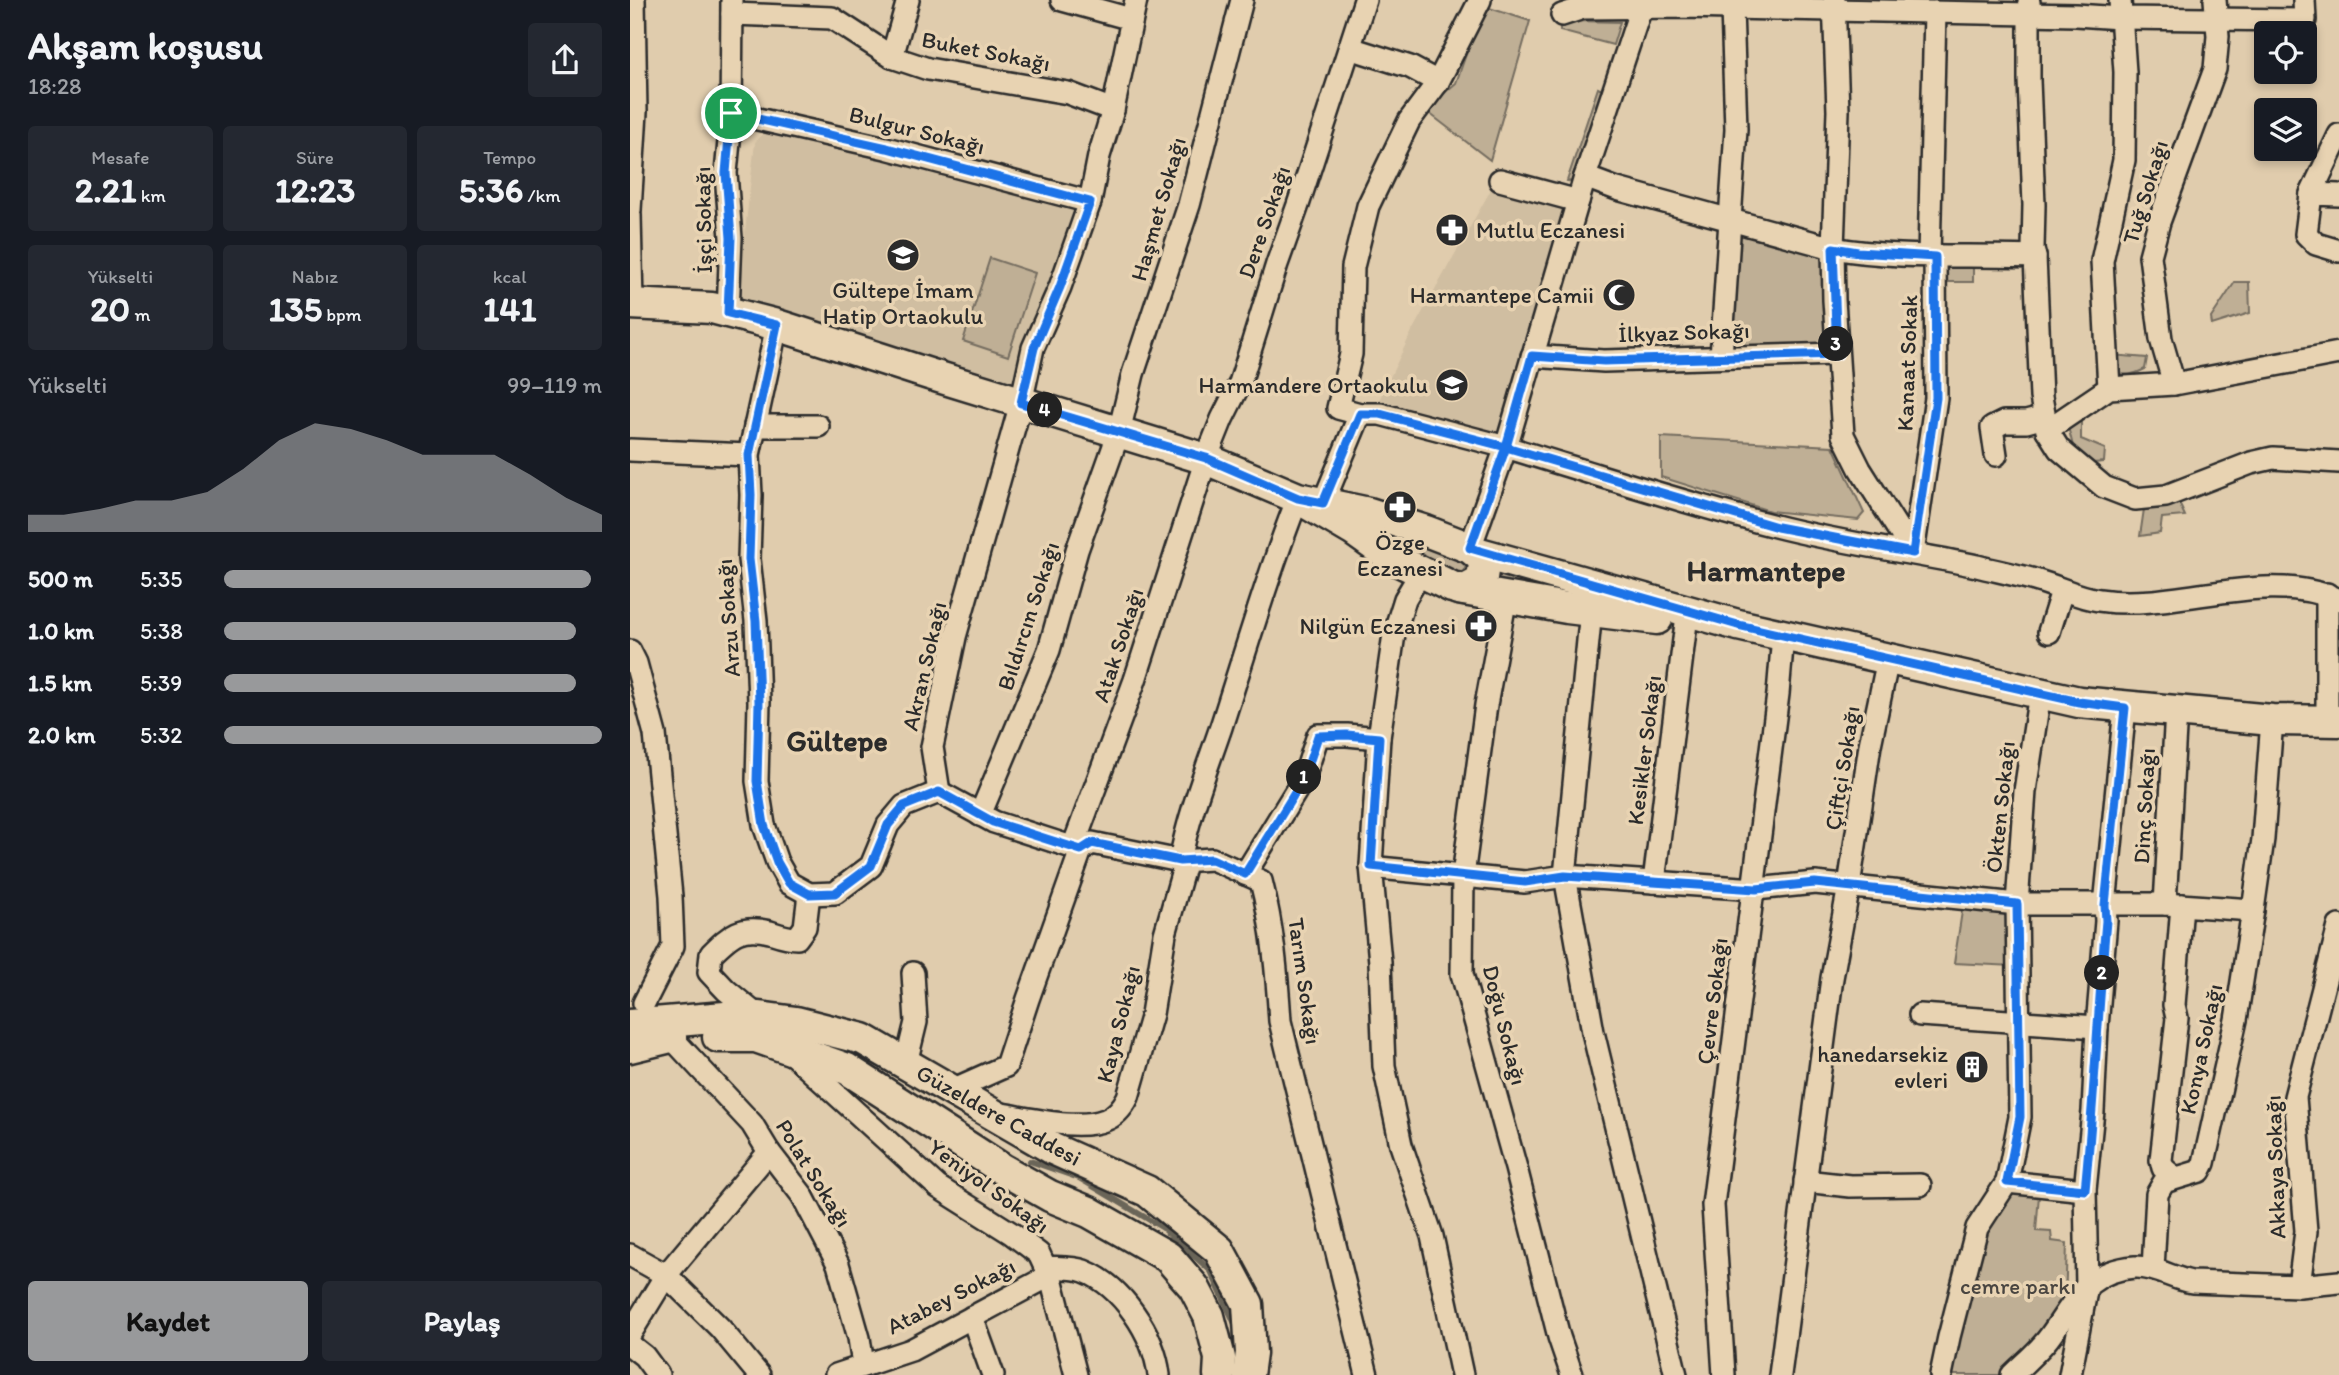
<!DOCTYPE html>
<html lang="tr">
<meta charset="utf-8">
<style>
:root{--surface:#171b24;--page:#242831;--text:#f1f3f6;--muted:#9ea1a6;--accent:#98999b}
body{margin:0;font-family:Itim,sans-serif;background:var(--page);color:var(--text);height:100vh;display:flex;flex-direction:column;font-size:26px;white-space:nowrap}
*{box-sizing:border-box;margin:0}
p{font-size:23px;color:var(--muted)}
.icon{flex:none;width:38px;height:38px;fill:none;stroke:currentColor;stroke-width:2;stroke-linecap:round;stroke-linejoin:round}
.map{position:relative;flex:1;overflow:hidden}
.details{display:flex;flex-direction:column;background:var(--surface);width:630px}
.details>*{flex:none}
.buttons{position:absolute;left:1624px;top:21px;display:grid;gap:14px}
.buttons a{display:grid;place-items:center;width:63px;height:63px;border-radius:7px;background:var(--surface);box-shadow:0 4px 10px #0003;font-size:35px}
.pin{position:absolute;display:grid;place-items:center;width:60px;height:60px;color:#fff;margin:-30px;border:4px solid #fff;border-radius:50%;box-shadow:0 2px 7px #0007}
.km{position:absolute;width:35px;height:35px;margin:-18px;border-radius:50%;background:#222;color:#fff;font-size:19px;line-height:35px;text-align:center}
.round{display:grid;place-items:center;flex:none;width:74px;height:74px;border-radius:7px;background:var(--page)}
.headline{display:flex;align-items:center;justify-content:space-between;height:119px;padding:0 28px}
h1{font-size:38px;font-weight:700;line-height:52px}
.stats{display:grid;grid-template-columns:repeat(3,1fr);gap:10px;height:119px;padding:7px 28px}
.stats div{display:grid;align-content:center;border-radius:7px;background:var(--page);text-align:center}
.stats b{font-size:35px;font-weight:700}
.stats small{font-size:19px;font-weight:400}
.stats p{font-size:19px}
.chart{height:196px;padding:14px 28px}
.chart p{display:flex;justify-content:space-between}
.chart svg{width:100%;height:126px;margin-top:7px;fill:var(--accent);opacity:.7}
.action{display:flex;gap:14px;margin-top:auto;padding:14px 28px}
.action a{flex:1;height:80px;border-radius:7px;background:var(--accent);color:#111;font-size:28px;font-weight:700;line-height:80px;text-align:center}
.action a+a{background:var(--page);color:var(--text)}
ul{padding:0 28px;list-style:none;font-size:23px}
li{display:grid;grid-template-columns:112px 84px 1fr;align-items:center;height:52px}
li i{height:18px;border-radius:9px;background:var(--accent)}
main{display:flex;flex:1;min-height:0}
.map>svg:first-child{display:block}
</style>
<main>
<section class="details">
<div class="headline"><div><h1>Akşam koşusu</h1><p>18:28</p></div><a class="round"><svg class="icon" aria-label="share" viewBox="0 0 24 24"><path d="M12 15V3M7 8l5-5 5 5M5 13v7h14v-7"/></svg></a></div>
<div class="stats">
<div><p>Mesafe</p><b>2.21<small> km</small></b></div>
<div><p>Süre</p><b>12:23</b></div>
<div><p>Tempo</p><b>5:36<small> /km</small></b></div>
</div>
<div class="stats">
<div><p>Yükselti</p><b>20<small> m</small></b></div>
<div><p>Nabız</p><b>135<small> bpm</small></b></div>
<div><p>kcal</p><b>141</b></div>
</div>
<div class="chart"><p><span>Yükselti</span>99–119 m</p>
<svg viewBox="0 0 160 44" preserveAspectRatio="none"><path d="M0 44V38L10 38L20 36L30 33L40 33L50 30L60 22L70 12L80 6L90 8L100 12L110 17L120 17L130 17L140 24L150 32L160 38V44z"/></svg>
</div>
<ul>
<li><b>500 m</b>5:35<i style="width:97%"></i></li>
<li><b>1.0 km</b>5:38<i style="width:93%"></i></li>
<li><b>1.5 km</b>5:39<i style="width:93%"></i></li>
<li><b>2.0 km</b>5:32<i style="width:100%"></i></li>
</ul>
<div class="action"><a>Kaydet</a><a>Paylaş</a></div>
</section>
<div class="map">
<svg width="1709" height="1375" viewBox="0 0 1709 1375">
<rect width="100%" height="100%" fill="#e0ccad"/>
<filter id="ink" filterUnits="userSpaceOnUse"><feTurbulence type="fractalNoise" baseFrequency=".0143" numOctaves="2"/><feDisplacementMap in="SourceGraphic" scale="14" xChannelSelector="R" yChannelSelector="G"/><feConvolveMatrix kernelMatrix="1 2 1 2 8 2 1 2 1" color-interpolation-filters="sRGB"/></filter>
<g filter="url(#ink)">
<g fill="#d0bea1">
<path d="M139,129L450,207L387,392L107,304L125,142Z"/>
<path d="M864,184L941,205L871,439L745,409L782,331Z"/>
</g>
<g fill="#bfaf95" stroke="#756d60" stroke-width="2">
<path d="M853,6L900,21L860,160L795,110L826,83Z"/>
<path d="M946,21L990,22L983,45L930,31V26Z"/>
<path d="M968,88L974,91L944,182L937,181Z"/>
<path d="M1094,229L1195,251L1198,349L1089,348Z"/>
<path d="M360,258L405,273L378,356L333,341Z"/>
<rect x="1316" y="265" width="27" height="17"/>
<path d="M1605,282H1619L1620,313L1582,325L1581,318Z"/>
<path d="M1481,355L1517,358L1515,369C1503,375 1496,377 1483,371Z"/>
<path d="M1451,418V439L1475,449L1474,462L1463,463L1443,446L1438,427Z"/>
<path d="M1031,437L1203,446L1234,513L1228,520L1140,511L1031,477Z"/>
<path d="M1549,503L1555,516L1532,518L1530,533L1510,536L1514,509L1533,508Z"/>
<path d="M795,543L830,554L836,563L835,569L827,577L786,556L790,546Z"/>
<path d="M859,566L940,593L855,581Z"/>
<path d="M1333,905L1382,909L1384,966L1324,963Z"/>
<path d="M1380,1188L1409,1195L1406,1231L1421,1232L1422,1241L1437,1243L1435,1306L1372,1375H1318L1354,1229Z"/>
</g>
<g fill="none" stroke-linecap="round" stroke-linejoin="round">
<path stroke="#6b6559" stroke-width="6" d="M400,1161L449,1178L533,1228L581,1271L606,1326"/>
<defs>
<g id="street">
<path d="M432,0L501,19"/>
<path d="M1204,0L1208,111L1203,248L1204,300L1213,435L1230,469L1283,553"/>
<path d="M1399,2V80L1404,205L1403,249L1405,257"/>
<path d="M1011,8L955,177L987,189L1203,248C1270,260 1338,254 1405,257L1411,397L1417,430L1429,449L1474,487L1505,499L1536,496L1621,463L1643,458L1709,462"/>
<path d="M102,14L202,18L262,57L298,69L438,93L483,110"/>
<path d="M932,15L953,8L1053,7L1446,15L1490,18L1675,20L1674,0"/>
<path d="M720,48L780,67L808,82"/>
<path d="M262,57L278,0"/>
<path d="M101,113L256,148L460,202"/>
<path d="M870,180L948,201"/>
<path d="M1681,194L1709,135"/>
<path d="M1709,195L1681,194L1676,234L1686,244L1709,251"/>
<path d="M0,210L6,112L4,0"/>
<path d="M0,215L2,304"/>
<path d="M1299,256L1305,12"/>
<path d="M98,313L101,238L96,173L101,120L102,1"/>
<path d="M147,325L119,455L121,495L119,559L126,621L129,702L127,781L134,825L147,862L159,883L179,894L205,893L241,866L258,825L274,806L309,792"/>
<path d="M902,356L974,361L1207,354"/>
<path d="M1091,357L1106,129L1102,8"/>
<path d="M1544,384L1531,339L1520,256L1529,222L1585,69L1588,36L1585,0"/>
<path d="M1479,388L1472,261L1494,160L1495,72L1490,0"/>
<path d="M730,414L708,408L721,354L723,267L738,206L779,121L808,82L850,0"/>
<path d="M125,426H188"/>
<path d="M1417,430L1479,388L1544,384L1709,353"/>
<path d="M0,450L119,455"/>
<path d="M1366,455L1362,428L1374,422H1396L1415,417"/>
<path d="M693,503L730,414H750L876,447L955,177"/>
<path d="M840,548L876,447C965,474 1054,503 1145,526C1211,543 1280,552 1347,566C1367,571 1388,575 1408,581C1429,587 1447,597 1469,600C1546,612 1634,567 1709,600"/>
<path d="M1283,553L1306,398L1305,257"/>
<path d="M1697,594V721"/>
<path d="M876,597L856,705L833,876L832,974L886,1168L929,1337L942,1375"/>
<path d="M961,610L935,876L963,1032L1046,1375"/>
<path d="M1419,632L1432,591"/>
<path d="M0,651L6,663L25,734L41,896L43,946L14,1003"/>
<path d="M749,738L741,866L749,868L895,882L935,876L1126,889L1185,883L1387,904H1535L1623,910L1633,839L1642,720"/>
<path d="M309,792L364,822L451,850L462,843L550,861L582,859L631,881C643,927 647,974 650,1021L737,1375"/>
<path d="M309,792L302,747L325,637L391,403L403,348L430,287L460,202L469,156L483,110L506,0"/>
<path d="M350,815L419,650L447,550L489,432L503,374L559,205L612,0"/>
<path d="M443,847L505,680L576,459L592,419L610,383L647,264L668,205L735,0"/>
<path d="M550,861C559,814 576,771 591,727C616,650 638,574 668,498"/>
<path d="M741,866L750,962L754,1066L771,1145L802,1236L832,1375"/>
<path d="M615,874L674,778L688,735H717L749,738L764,634L775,599L791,572"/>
<path d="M1024,882L1056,623"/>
<path d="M1535,904L1546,711"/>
<path d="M1290,1015L1467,1027"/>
<path d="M129,1017L96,990L79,972L81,954C101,934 111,925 140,932C149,935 157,938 167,938L175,927L179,894"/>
<path d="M41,1037L122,1124L139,1152L172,1195L208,1264L229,1338L233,1365"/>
<path d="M162,1054L308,1187L381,1233L409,1254L422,1282L446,1375"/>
<path d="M276,1063L286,1022L283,973"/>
<path d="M322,1090L376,1066L398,999L451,850"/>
<path d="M370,1114C399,1118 448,1131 475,1120C486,1116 493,1107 498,1097L522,1014L535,934L556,860"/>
<path d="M1544,1177L1533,1168L1531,1160L1547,1018L1544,1005L1552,905"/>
<path d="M1175,1181L1220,1186L1290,1185"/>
<path d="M1377,1182L1455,1190"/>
<path d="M0,1255L36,1275L90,1328L129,1375"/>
<path d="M415,1267C427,1268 442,1267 454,1271C492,1286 524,1334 529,1375"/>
<path d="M1523,1269L1527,1194L1534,1182L1570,1171L1574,1163L1606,1020L1623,910"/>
<path d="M1669,1286L1676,1231L1665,1097L1709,926"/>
<path d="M342,1317L363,1375"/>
<path d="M0,1334L36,1275L139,1152"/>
<path d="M0,1345L14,1356L28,1375"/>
<path d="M206,1375L281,1350L419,1276"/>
<path d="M1094,1375L1083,1205L1148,694L1153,635"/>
<path d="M1150,1375L1202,978L1219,886L1240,745L1258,659"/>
<path d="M1311,1375L1319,1337L1347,1228L1377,1182L1390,1117L1387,904L1395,791L1410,693"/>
<path d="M1382,1375C1395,1362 1410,1350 1420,1336C1446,1301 1455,1271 1505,1267C1525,1266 1543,1279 1562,1282L1669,1286L1709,1282"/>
<path d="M1440,1375L1457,1286L1455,1190L1463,1111L1467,1027L1476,921L1475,905L1495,708"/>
</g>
<g id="secondary">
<path d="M0,304L82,308L147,325L299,374L576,459L668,498L724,531L759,556L822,587L835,590L848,583L852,578L854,564L851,557L840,548L796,531L739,513L668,498"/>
<path d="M846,552L1108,625L1449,702L1642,720L1709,721"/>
<path d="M828,589L937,608L1027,619"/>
<path d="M0,1025L95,1017H129L166,1022L233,1039L423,1149L517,1191L589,1250L618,1304L621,1353L618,1375"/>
<path d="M88,1037H126L217,1069L372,1169L420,1196L459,1212L538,1257L564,1287L579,1316L590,1358L589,1375"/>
<path d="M0,1047L41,1037"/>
</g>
</defs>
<use href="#street" stroke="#2b2b2b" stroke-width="26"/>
<use href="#secondary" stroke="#2b2b2b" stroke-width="35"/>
<use href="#street" stroke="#e8d3b2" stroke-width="21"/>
<use href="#secondary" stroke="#e8d3b2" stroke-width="30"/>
</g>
</g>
<g fill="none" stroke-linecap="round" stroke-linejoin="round" filter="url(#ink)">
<defs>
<path id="route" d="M101,113L96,173L101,238L98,313L147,325L119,455L121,495L119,559L126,621L129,702L127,781L134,825L147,862L159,883L179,894L205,893L241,866L258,825L274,806L309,792L363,822L451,850L462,843L550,861L582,859L615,874L674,778L688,736L717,735L749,738L741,866L895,882L935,876L1126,889L1185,883L1387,904L1390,1117L1377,1182L1455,1190C1464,1101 1468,1011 1476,921L1475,905L1495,708L1449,702L1108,625L840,548L876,447L902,356L974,361L1207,354L1203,248L1228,252L1305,257L1306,398L1283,553L1147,527L876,447L750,414H730L693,503L668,498L576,458L391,403L404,348L430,287L460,202L257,148L101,113"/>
</defs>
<use href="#route" stroke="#fff" stroke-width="14"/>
<use href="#route" stroke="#1a73e8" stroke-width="9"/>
</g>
<defs>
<symbol id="pharmacy-disc" viewBox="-11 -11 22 22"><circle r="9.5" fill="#2b2b2b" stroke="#e8d3b2"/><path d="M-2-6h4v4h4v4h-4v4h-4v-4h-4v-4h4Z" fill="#fff"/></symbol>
<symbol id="school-disc" viewBox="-11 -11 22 22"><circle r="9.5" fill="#2b2b2b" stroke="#e8d3b2"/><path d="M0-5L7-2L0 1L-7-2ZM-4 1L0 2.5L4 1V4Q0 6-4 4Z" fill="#fff"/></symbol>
<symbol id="mosque-disc" viewBox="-11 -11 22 22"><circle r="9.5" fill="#2b2b2b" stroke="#e8d3b2"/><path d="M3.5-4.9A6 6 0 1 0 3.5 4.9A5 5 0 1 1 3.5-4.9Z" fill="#fff"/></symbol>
<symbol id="building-disc" viewBox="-11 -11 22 22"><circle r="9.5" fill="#2b2b2b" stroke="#e8d3b2"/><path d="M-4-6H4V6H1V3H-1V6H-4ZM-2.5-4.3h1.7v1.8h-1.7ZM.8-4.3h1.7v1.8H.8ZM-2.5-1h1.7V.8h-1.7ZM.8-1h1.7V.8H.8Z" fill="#fff"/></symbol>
</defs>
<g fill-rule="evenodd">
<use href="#pharmacy-disc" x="803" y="211" width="38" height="38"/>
<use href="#school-disc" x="254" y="236" width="38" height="38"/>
<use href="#mosque-disc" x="970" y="276" width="38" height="38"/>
<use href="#school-disc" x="803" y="366" width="38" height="38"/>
<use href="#pharmacy-disc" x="751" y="488" width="38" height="38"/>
<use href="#pharmacy-disc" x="832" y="607" width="38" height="38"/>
<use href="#building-disc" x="1323" y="1048" width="38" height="38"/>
</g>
<g text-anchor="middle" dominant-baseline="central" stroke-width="7" stroke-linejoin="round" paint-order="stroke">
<g font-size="23" fill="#2b2b2b" stroke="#e8d3b2">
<text transform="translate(356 51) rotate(11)">Buket Sokağı</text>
<text transform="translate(287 130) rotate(14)">Bulgur Sokağı</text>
<text transform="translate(1515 192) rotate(-73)">Tuğ Sokağı</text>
<text transform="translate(528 209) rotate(-74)">Haşmet Sokağı</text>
<text transform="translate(73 220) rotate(-91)">İşçi Sokağı</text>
<text transform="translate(634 222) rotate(-71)">Dere Sokağı</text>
<text transform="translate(1054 332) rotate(-2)">İlkyaz Sokağı</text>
<text transform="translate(1277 363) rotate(-88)">Kanaat Sokak</text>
<text transform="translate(398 616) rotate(-72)">Bıldırcın Sokağı</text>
<text transform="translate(98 618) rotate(-94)">Arzu Sokağı</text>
<text transform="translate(488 645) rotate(-72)">Atak Sokağı</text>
<text transform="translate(294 666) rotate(-77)">Akran Sokağı</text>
<text transform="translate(1014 750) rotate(-83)">Kesikler Sokağı</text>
<text transform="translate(1212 768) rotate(-81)">Çiftçi Sokağı</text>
<text transform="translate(1514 806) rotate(-87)">Dinç Sokağı</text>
<text transform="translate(1370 807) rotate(-84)">Ökten Sokağı</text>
<text transform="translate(675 981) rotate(82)">Tarım Sokağı</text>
<text transform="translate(1082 1001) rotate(-83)">Çevre Sokağı</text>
<text transform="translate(488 1024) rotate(-76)">Kaya Sokağı</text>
<text transform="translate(875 1025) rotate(76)">Doğu Sokağı</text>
<text transform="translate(1571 1049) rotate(-78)">Konya Sokağı</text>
<text transform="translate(369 1115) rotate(29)">Güzeldere Caddesi</text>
<text transform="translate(1645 1167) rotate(-92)">Akkaya Sokağı</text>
<text transform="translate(184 1173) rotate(58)">Polat Sokağı</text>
<text transform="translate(359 1186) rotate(36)">Yeniyol Sokağı</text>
<text transform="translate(321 1296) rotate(-27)">Atabey Sokağı</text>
</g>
<g font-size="23" fill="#2b2b2b" stroke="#e8d3b2" text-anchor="end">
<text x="846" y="230" text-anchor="start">Mutlu Eczanesi</text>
<text x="273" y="290" text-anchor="middle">Gültepe İmam<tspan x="273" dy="26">Hatip Ortaokulu</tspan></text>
<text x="964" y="295">Harmantepe Camii</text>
<text x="798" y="385">Harmandere Ortaokulu</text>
<text x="770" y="542" text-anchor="middle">Özge<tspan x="770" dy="26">Eczanesi</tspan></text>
<text x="826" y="626">Nilgün Eczanesi</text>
<text x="1318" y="1054">hanedarsekiz<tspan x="1318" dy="26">evleri</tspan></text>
</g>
<g font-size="23" fill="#494540" stroke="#e8d3b2">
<text x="1388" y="1286">cemre parkı</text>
</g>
<g font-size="30" font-weight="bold" fill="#2b2b2b" stroke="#e8d3b2">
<text x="1136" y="570">Harmantepe</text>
<text x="207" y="740">Gültepe</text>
</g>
</g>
</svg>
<div class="buttons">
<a><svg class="icon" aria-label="locate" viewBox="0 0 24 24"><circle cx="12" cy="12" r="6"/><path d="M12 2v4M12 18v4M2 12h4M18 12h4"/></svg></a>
<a><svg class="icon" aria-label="layers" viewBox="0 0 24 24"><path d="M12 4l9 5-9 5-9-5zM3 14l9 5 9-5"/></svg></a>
</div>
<div class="pin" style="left:101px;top:113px;background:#1e9e55"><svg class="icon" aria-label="arrive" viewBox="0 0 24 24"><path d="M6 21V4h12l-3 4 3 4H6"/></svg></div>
<b class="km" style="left:674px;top:777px">1</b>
<b class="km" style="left:1472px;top:973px">2</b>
<b class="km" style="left:1206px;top:344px">3</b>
<b class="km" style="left:415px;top:410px">4</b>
</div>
</main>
